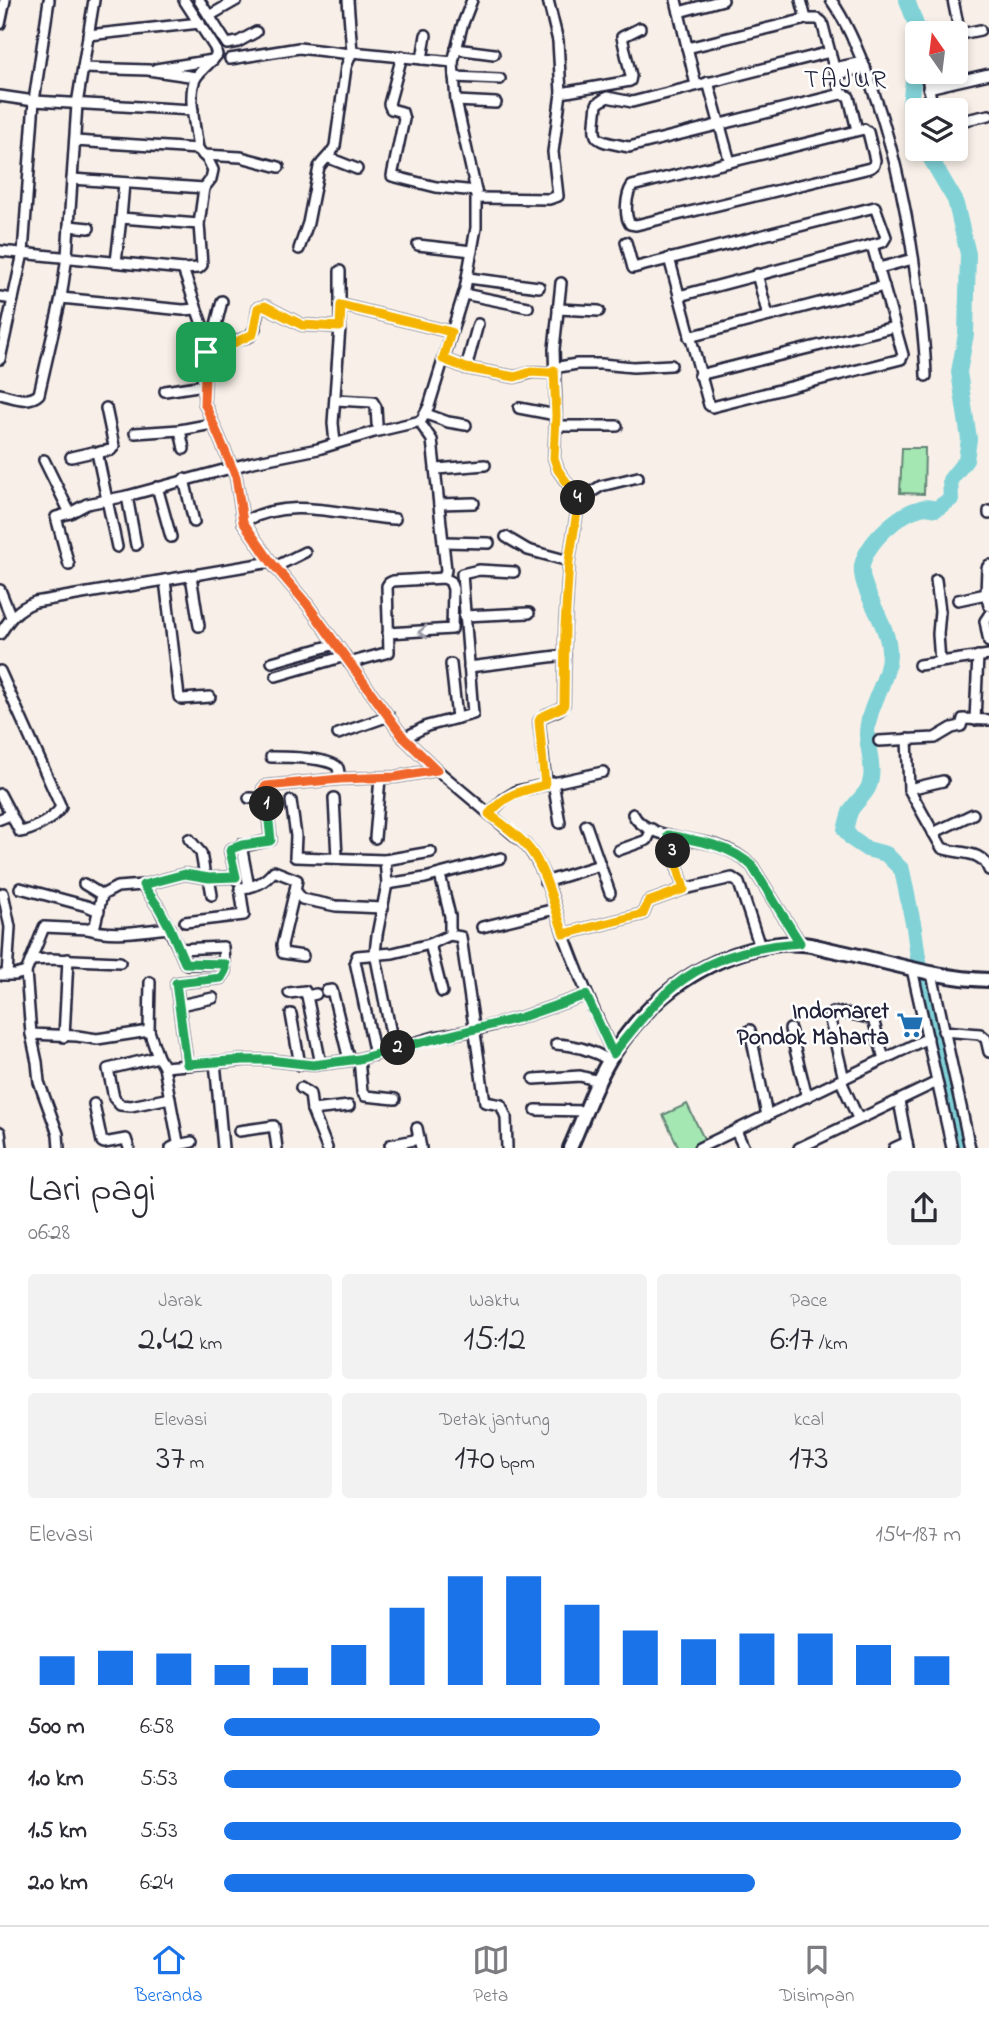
<!DOCTYPE html>
<html lang="id">
<meta charset="utf-8">
<style>
:root{--surface:#fff;--page:#f2f2f3;--text:#2b2b33;--muted:#7c7c81;--line:#e1e1e2;--accent:#1a73e8}
body{margin:0;font-family:"Indie Flower",sans-serif;background:var(--page);color:var(--text);height:100vh;display:flex;flex-direction:column;font-size:26px;white-space:nowrap}
*{box-sizing:border-box;margin:0}
p{font-size:23px;color:var(--muted)}
.icon{flex:none;width:38px;height:38px;fill:none;stroke:currentColor;stroke-width:2;stroke-linecap:round;stroke-linejoin:round}
.map{position:relative;height:1148px;overflow:hidden}
.drawer{display:flex;flex-direction:column;background:var(--surface);flex:1}
.drawer>*{flex:none}
.needle{width:46px;rotate:346deg}
.tools{position:absolute;left:905px;top:21px;display:grid;gap:14px}
.tools a{display:grid;place-items:center;width:63px;height:63px;border-radius:7px;background:var(--surface);box-shadow:0 4px 10px #0003;font-size:35px}
.pin{position:absolute;display:grid;place-items:center;width:60px;height:60px;color:#fff;margin:-30px;border-radius:14px;box-shadow:0 4px 10px #0006}
.km{position:absolute;width:35px;height:35px;margin:-18px;border-radius:50%;background:#222;color:#fff;font-size:19px;line-height:35px;text-align:center}
.round{display:grid;place-items:center;flex:none;width:74px;height:74px;border-radius:7px;background:var(--page)}
.overview{display:flex;align-items:center;justify-content:space-between;height:119px;padding:0 28px}
h1{font-size:38px;font-weight:600;line-height:52px}
.metrics{display:grid;grid-template-columns:repeat(3,1fr);gap:10px;height:119px;padding:7px 28px}
.metrics div{display:grid;align-content:center;border-radius:7px;background:var(--page);text-align:center}
.metrics b{font-size:35px;font-weight:600}
.metrics small{font-size:19px;font-weight:400}
.metrics p{font-size:19px}
.chart{height:196px;padding:14px 28px}
.chart p{display:flex;justify-content:space-between}
.chart svg{width:100%;height:126px;margin-top:7px;stroke:var(--accent);stroke-width:6}
ul{padding:0 28px;list-style:none;font-size:23px}
li{display:grid;grid-template-columns:112px 84px 1fr;align-items:center;height:52px}
li i{height:18px;border-radius:9px;background:var(--accent)}
.tabs{display:flex;justify-content:space-around;align-items:center;height:98px;border-top:2px solid var(--line);background:var(--surface);font-size:19px;color:var(--muted)}
.tabs a{display:grid;justify-items:center;gap:4px}
.tabs .active{color:var(--accent)}
.map>svg:first-child{display:block}
</style>
<div class="map">
<svg width="989" height="1148" viewBox="0 0 989 1148">
<rect width="100%" height="100%" fill="#f8f0e8"/>
<filter id="ink" filterUnits="userSpaceOnUse"><feTurbulence type="fractalNoise" baseFrequency=".0143" numOctaves="2"/><feDisplacementMap in="SourceGraphic" scale="14" xChannelSelector="R" yChannelSelector="G"/><feConvolveMatrix kernelMatrix="1 2 1 2 8 2 1 2 1" color-interpolation-filters="sRGB"/></filter>
<g filter="url(#ink)">
<g fill="#a4e7b2" stroke="#638476" stroke-width="2">
<path d="M902,448H925L924,494L900,493Z"/>
<path d="M687,1104L706,1143L695,1148H679L663,1115Z"/>
</g>
<g fill="none" stroke-linecap="round" stroke-linejoin="round">
<g stroke="#81d2d7" stroke-width="16">
<path d="M907,0L919,33"/>
<path d="M917,52L910,104L917,124"/>
<path d="M925,149L955,200L968,254L966,334L959,372L969,439L966,460L950,480L951,499L936,509C931,508 926,506 921,508C899,513 866,543 862,566C859,591 890,624 889,653C889,682 867,706 867,735C868,752 876,772 868,788C864,796 856,802 851,810C848,816 847,824 845,830L852,839L867,849L886,854L902,870L914,928L923,994L959,1148"/>
</g>
<defs>
<g id="minor">
<path d="M184,0L215,48L217,55C211,62 203,68 197,76C186,90 196,131 198,149"/>
<path d="M199,0L227,44L238,42L256,32"/>
<path d="M676,0L696,85"/>
<path d="M801,0L806,19"/>
<path d="M831,0C848,24 860,54 870,82C893,144 906,205 915,270C920,305 925,340 926,376"/>
<path d="M953,0L960,34"/>
<path d="M679,12L723,0"/>
<path d="M209,16L237,0"/>
<path d="M0,24L5,0"/>
<path d="M88,35L200,23"/>
<path d="M956,35L980,30"/>
<path d="M687,48L806,19H818L822,22L841,94"/>
<path d="M456,49L494,54"/>
<path d="M352,52L453,62"/>
<path d="M830,52L632,102L607,97L597,104C593,143 590,139 629,147L841,94L846,95L849,97L857,130"/>
<path d="M402,56L389,104L391,109L402,112L404,119L392,176L436,187L476,191"/>
<path d="M230,59L299,48L351,54"/>
<path d="M422,59L426,35"/>
<path d="M83,68L148,70L196,77"/>
<path d="M834,68L863,62"/>
<path d="M156,69L213,60"/>
<path d="M926,72L933,110"/>
<path d="M836,75L865,67"/>
<path d="M454,77L500,79"/>
<path d="M708,82L730,162"/>
<path d="M928,88L989,74"/>
<path d="M561,93L630,81L631,76L622,37L640,28"/>
<path d="M0,96L34,101L193,110"/>
<path d="M456,101L496,103"/>
<path d="M956,122L989,115"/>
<path d="M864,129L868,132L875,160L874,165L870,168L636,225L630,224C624,215 626,195 632,186Z"/>
<path d="M75,141L198,149"/>
<path d="M203,155L241,157L279,167"/>
<path d="M329,158L357,169"/>
<path d="M72,179L204,188"/>
<path d="M124,183L121,218L199,224"/>
<path d="M477,198L549,199L558,196L553,152L561,93L558,41L548,0"/>
<path d="M69,226L89,228"/>
<path d="M626,242L633,268L875,207L886,237L883,242L679,296"/>
<path d="M418,245L472,251"/>
<path d="M299,249L308,223L319,167C324,159 331,155 335,146L346,67L352,52L348,0"/>
<path d="M0,251L183,269L199,268L202,265L199,224L204,188L211,179L213,170L208,160L198,149"/>
<path d="M669,258L709,405L712,407L901,359L903,355L872,245"/>
<path d="M116,262L121,218"/>
<path d="M879,268L913,259"/>
<path d="M183,269L206,336L204,402L236,477L243,522L271,562L307,604L404,738L437,770L525,844C547,869 554,907 565,938C580,978 596,1016 613,1054"/>
<path d="M757,274L768,316"/>
<path d="M468,278L539,287"/>
<path d="M464,294L528,307"/>
<path d="M0,297L13,299"/>
<path d="M61,298L183,310L196,309"/>
<path d="M341,305L451,332"/>
<path d="M558,309L599,311"/>
<path d="M689,337L884,286"/>
<path d="M207,347L213,337L222,301"/>
<path d="M206,352L250,336L255,328L258,308L265,306L302,325L340,327"/>
<path d="M0,359L23,253L34,101L49,0"/>
<path d="M443,359L466,368L515,377L533,372L549,373L559,367L577,364H601L633,367L671,365"/>
<path d="M466,368L478,324"/>
<path d="M699,375L894,327"/>
<path d="M165,391L204,385"/>
<path d="M0,394C12,397 29,404 39,394L61,298L67,256L77,104L94,0"/>
<path d="M336,400L373,402L376,407L377,424"/>
<path d="M106,408L114,446L111,450L100,452L98,457L117,547"/>
<path d="M519,408L556,415"/>
<path d="M426,414L448,422L466,425"/>
<path d="M556,426H617"/>
<path d="M423,427L432,440L446,570L444,578"/>
<path d="M180,430L184,449"/>
<path d="M135,433L180,430L212,424"/>
<path d="M335,443L333,423L340,327V271"/>
<path d="M71,457L93,452L98,454"/>
<path d="M44,460L70,513"/>
<path d="M437,469L485,465"/>
<path d="M184,479L194,522"/>
<path d="M157,487L171,537"/>
<path d="M127,496L136,545"/>
<path d="M579,500L601,486L638,477"/>
<path d="M439,504L474,503"/>
<path d="M989,511V514"/>
<path d="M243,522C292,495 342,516 395,519"/>
<path d="M506,537L528,550L569,561"/>
<path d="M443,542L489,543"/>
<path d="M69,565L56,517L70,513L87,504L127,496L253,462L318,449L374,432L421,421L429,406L465,289L476,228V191L456,101L453,62L462,26L472,0"/>
<path d="M989,565L987,568L986,594L989,606"/>
<path d="M275,567L305,552"/>
<path d="M191,576L199,626"/>
<path d="M165,580L179,697L182,699L210,697"/>
<path d="M936,580L940,611L938,634L940,662"/>
<path d="M0,590L11,617"/>
<path d="M958,600L986,594"/>
<path d="M989,615L985,621L989,642"/>
<path d="M464,616L529,613"/>
<path d="M0,634C10,618 17,609 35,602L271,562"/>
<path d="M272,662L336,644"/>
<path d="M349,663L389,652L387,586L389,583L393,581L444,578L450,581L453,589L452,629L388,633"/>
<path d="M451,664L457,718"/>
<path d="M919,665L989,655"/>
<path d="M469,667L565,655"/>
<path d="M0,671L61,807C54,819 33,830 20,832L0,794"/>
<path d="M276,676L345,656"/>
<path d="M975,720L978,656"/>
<path d="M338,734L389,716"/>
<path d="M404,738L427,726L473,714L462,574L479,570L514,572"/>
<path d="M907,739L909,789L942,848C960,855 982,849 989,870"/>
<path d="M879,741L935,738L952,728L961,726L963,719L989,720"/>
<path d="M271,757C283,757 332,757 338,768C339,771 339,775 340,779"/>
<path d="M553,782L560,823"/>
<path d="M546,784L539,721C545,711 559,714 564,704L565,627L569,561L579,500L558,470L554,458L556,415L554,349L561,283"/>
<path d="M909,789L943,781"/>
<path d="M249,798L266,799L263,789L266,786L340,779L395,777L437,770"/>
<path d="M334,798L337,858"/>
<path d="M291,801L296,836L295,857L385,860L431,852"/>
<path d="M489,814L504,799L517,791L603,772"/>
<path d="M633,814C644,838 695,838 718,846C731,850 742,857 752,866L800,943"/>
<path d="M0,819L10,815"/>
<path d="M586,825L610,893"/>
<path d="M933,833L973,814"/>
<path d="M668,835L684,889"/>
<path d="M375,838L380,778"/>
<path d="M189,839L201,853L205,876"/>
<path d="M241,845L249,887"/>
<path d="M619,850L647,840L652,829"/>
<path d="M385,860L387,884L377,935L375,953L394,1049"/>
<path d="M440,875L450,916V935"/>
<path d="M209,878L212,895"/>
<path d="M237,880L230,851L231,849L271,840L266,799"/>
<path d="M545,882L600,865"/>
<path d="M84,884L102,895"/>
<path d="M387,884L425,878L501,858"/>
<path d="M143,885L159,908L179,949L223,947L224,964H187L185,963L179,949"/>
<path d="M20,888L87,906L99,911"/>
<path d="M295,890L282,945L283,953L303,956"/>
<path d="M3,893L10,927L7,975"/>
<path d="M185,922L244,915L240,888C255,887 264,883 274,871L297,880L295,890L302,899L336,906L383,908"/>
<path d="M482,927L555,909"/>
<path d="M88,929C114,937 144,930 170,928"/>
<path d="M564,934L643,914L648,902L684,889L732,878L739,883L760,947"/>
<path d="M430,944L442,992"/>
<path d="M32,960L51,959L120,962"/>
<path d="M912,969L952,1148"/>
<path d="M26,972L44,927L88,929L95,925L102,895L117,887L143,885L185,874L209,878L236,877"/>
<path d="M932,974L970,1148"/>
<path d="M0,975H15L26,972L31,1034L77,1036L97,1039L149,1031L158,1057L164,1067L178,1142L177,1145L171,1148"/>
<path d="M326,991L332,990L349,1060"/>
<path d="M289,993L305,991L307,996L316,994"/>
<path d="M307,996L321,1064"/>
<path d="M180,1005L213,998"/>
<path d="M291,1014L300,1065"/>
<path d="M790,1029L807,1097"/>
<path d="M750,1030L767,1116"/>
<path d="M149,1031L150,982"/>
<path d="M943,1031L980,1034L986,1039L989,1052"/>
<path d="M31,1034L37,1062L39,1082L58,1134L59,1148"/>
<path d="M64,1037L68,959"/>
<path d="M556,1044C575,1045 592,1050 609,1060"/>
<path d="M375,1055L355,961L357,956L393,953L430,944L450,935L461,937L485,1102L501,1105L506,1117L507,1148"/>
<path d="M158,1057L108,1069L114,1098L120,1105L131,1106L170,1098"/>
<path d="M359,1059L362,1092L365,1096L395,1099"/>
<path d="M215,1062L223,1148"/>
<path d="M187,1064L176,983L221,978L225,971L224,964"/>
<path d="M164,1067L245,1060H269L313,1065L359,1059L435,1037L474,1030L519,1018L586,995"/>
<path d="M534,1079L580,1076L599,1081"/>
<path d="M844,1079L829,1016L832,1012L851,1014L873,1019L884,1059"/>
<path d="M841,1081L858,1118"/>
<path d="M301,1088L310,1094L312,1110L327,1148"/>
<path d="M899,1101L908,1148"/>
<path d="M94,1104L102,1142L104,1143L126,1139L129,1148"/>
<path d="M312,1110L349,1106"/>
<path d="M536,1110L587,1111"/>
<path d="M417,1128L421,1148"/>
<path d="M239,1131L274,1126L277,1148"/>
<path d="M736,1131L744,1148"/>
<path d="M0,1132L2,1148"/>
<path d="M177,1145L192,1142"/>
<path d="M390,1145L419,1139"/>
<path d="M699,1148L928,1038"/>
<path d="M799,1148L937,1082"/>
<path d="M894,1148L907,1142"/>
</g>
<path id="secondary" d="M570,1148C584,1118 594,1084 612,1056C645,1003 693,965 753,949C768,945 785,942 801,944C811,944 822,948 832,950C884,960 935,979 989,980"/>
</defs>
<use href="#minor" stroke="#22223b" stroke-width="14"/>
<use href="#secondary" stroke="#22223b" stroke-width="18"/>
<use href="#minor" stroke="#fff" stroke-width="9"/>
<use href="#secondary" stroke="#fff" stroke-width="12"/>
</g>
<defs><path id="oneway-chevron" d="M-2-3.5L2.5 0L-2 3.5" fill="none" stroke-width="1.6" stroke-linecap="round" stroke-linejoin="round" transform="scale(1.75)"/></defs>
<use stroke="#9c9ca7" href="#oneway-chevron" transform="translate(423 632) rotate(177)"/>
</g>
<g fill="none" stroke-linecap="round" stroke-linejoin="round" filter="url(#ink)">
<defs>
<path id="split-1" d="M206,352L204,402L236,477L243,522L271,562L307,604L404,738L437,770L395,777L340,779L266,786L263,789L267,804"/>
<path id="split-2" d="M267,804L271,840L270,841L242,845L231,849L230,851L236,877L209,878L185,874L143,885L159,908L170,928L185,963L225,964V971L221,978L176,983L187,1064L244,1060H269L313,1065L359,1059L398,1048"/>
<path id="split-3" d="M398,1048L519,1018L586,995L613,1054C629,1034 644,1014 662,997C699,961 750,946 800,943L752,866C729,844 697,841 668,835L673,851"/>
<path id="split-4" d="M578,498L579,500L569,561L565,627L564,704L563,707L541,717L539,721L545,785C521,791 507,793 489,814C503,825 520,836 531,851C546,871 555,910 564,934L643,914L648,902L684,889L673,851"/>
<path id="split-5" d="M206,352L234,343L253,334L258,308L265,306L302,325L340,327L341,305L451,332L443,359L466,368L515,377L531,372L549,373L554,370L556,415L554,458L558,470L578,498"/>
</defs>
<use href="#split-1" stroke="#fff" stroke-width="14"/>
<use href="#split-2" stroke="#fff" stroke-width="14"/>
<use href="#split-3" stroke="#fff" stroke-width="14"/>
<use href="#split-4" stroke="#fff" stroke-width="14"/>
<use href="#split-5" stroke="#fff" stroke-width="14"/>
<use href="#split-1" stroke="#f0652b" stroke-width="9"/>
<use href="#split-2" stroke="#22a559" stroke-width="9"/>
<use href="#split-3" stroke="#22a559" stroke-width="9"/>
<use href="#split-4" stroke="#f5b400" stroke-width="9"/>
<use href="#split-5" stroke="#f5b400" stroke-width="9"/>
</g>
<defs>
<symbol id="supermarket-bare" viewBox="-9 -9 18 18"><path d="M-6-5.5h2.5l.6 2H6L4.5 2H-2.5L-4.4-4H-6ZM-1.5 3.2a1.3 1.3 0 1 0 .1 0ZM3 3.2a1.3 1.3 0 1 0 .1 0Z" fill="#1f6fb2" stroke="#fff" stroke-width="2.5" paint-order="stroke"/></symbol>
</defs>
<g fill-rule="evenodd">
<use href="#supermarket-bare" x="891" y="1006" width="38" height="38"/>
</g>
<g text-anchor="middle" dominant-baseline="central" stroke-width="5" stroke-linejoin="round" paint-order="stroke">
<g font-size="23" font-weight="bold" fill="#22223b" stroke="#fff" text-anchor="end">
<text x="889" y="1012">Indomaret<tspan x="889" dy="26">Pondok Maharta</tspan></text>
</g>
<g font-size="26" letter-spacing="2" fill="#22223b" stroke="#fff">
<text x="846" y="81">TAJUR</text>
</g>
</g>
</svg>
<div class="tools">
<a><svg class="needle" viewBox="-14 -14 28 28"><path d="M0-13l5 13h-10z" fill="#e53935"/><path d="M0 13l5-13h-10z" fill="#7c7c81"/></svg></a>
<a><svg class="icon" aria-label="layers" viewBox="0 0 24 24"><path d="M12 4l9 5-9 5-9-5zM3 14l9 5 9-5"/></svg></a>
</div>
<div class="pin" style="left:206px;top:352px;background:#1e9e55"><svg class="icon" aria-label="arrive" viewBox="0 0 24 24"><path d="M6 21V4h12l-3 4 3 4H6"/></svg></div>
<b class="km" style="left:267px;top:804px">1</b>
<b class="km" style="left:398px;top:1048px">2</b>
<b class="km" style="left:673px;top:851px">3</b>
<b class="km" style="left:578px;top:498px">4</b>
</div>
<section class="drawer">
<div class="overview"><div><h1>Lari pagi</h1><p>06:28</p></div><a class="round"><svg class="icon" aria-label="share" viewBox="0 0 24 24"><path d="M12 15V3M7 8l5-5 5 5M5 13v7h14v-7"/></svg></a></div>
<div class="metrics">
<div><p>Jarak</p><b>2.42<small> km</small></b></div>
<div><p>Waktu</p><b>15:12</b></div>
<div><p>Pace</p><b>6:17<small> /km</small></b></div>
</div>
<div class="metrics">
<div><p>Elevasi</p><b>37<small> m</small></b></div>
<div><p>Detak jantung</p><b>170<small> bpm</small></b></div>
<div><p>kcal</p><b>173</b></div>
</div>
<div class="chart"><p><span>Elevasi</span>154–187 m</p>
<svg viewBox="0 0 160 44" preserveAspectRatio="none"><path d="M5 44V34M15 44V32M25 44V33M35 44V37M45 44V38M55 44V30M65 44V17M75 44V6M85 44V6M95 44V16M105 44V25M115 44V28M125 44V26M135 44V26M145 44V30M155 44V34"/></svg>
</div>
<ul>
<li><b>500 m</b>6:58<i style="width:51%"></i></li>
<li><b>1.0 km</b>5:53<i style="width:100%"></i></li>
<li><b>1.5 km</b>5:53<i style="width:100%"></i></li>
<li><b>2.0 km</b>6:24<i style="width:72%"></i></li>
</ul>
</section>
<nav class="tabs">
<a class="active"><svg class="icon" aria-label="home" viewBox="0 0 24 24"><path d="M3 11l9-7 9 7M6 9v11h12V9"/></svg>Beranda</a>
<a><svg class="icon" aria-label="map" viewBox="0 0 24 24"><path d="M3 6l6-2 6 2 6-2v14l-6 2-6-2-6 2zM9 4v14M15 6v14"/></svg>Peta</a>
<a><svg class="icon" aria-label="saved" viewBox="0 0 24 24"><path d="M7 4h10v16l-5-4-5 4z"/></svg>Disimpan</a>
</nav>
